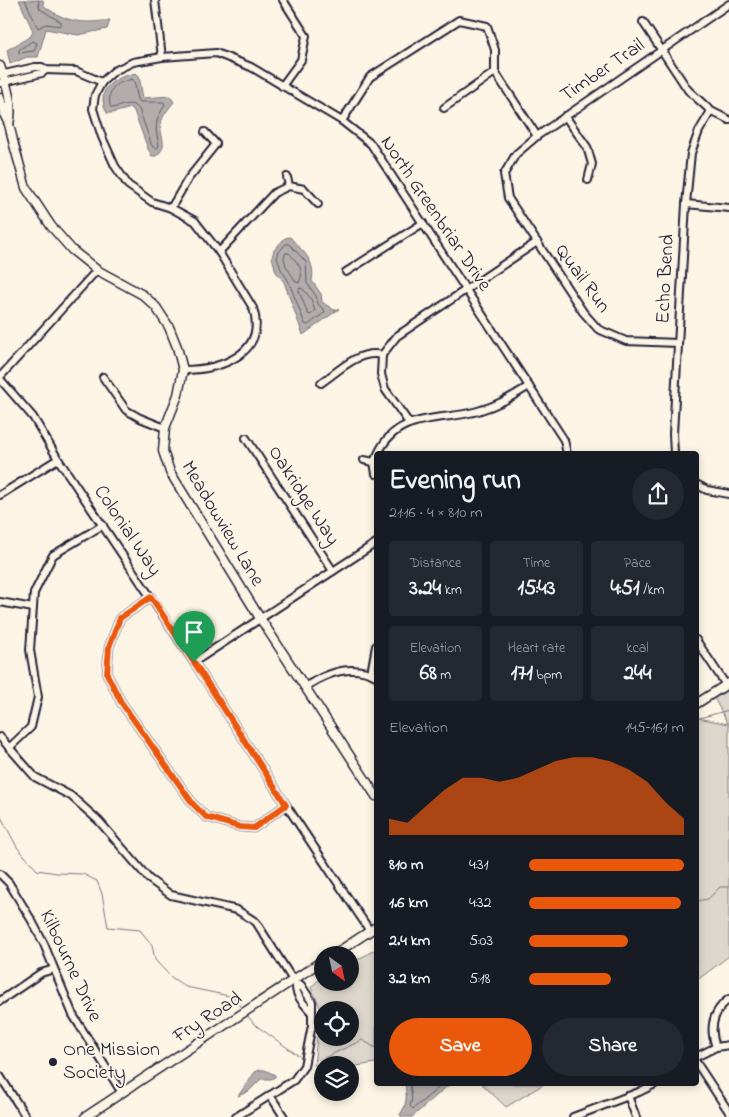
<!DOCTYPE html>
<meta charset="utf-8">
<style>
:root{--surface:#171b24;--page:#242831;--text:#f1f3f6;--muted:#9ea1a6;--accent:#ea580c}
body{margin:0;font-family:"Indie Flower",sans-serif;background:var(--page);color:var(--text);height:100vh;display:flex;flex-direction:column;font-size:19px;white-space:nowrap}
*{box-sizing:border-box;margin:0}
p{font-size:16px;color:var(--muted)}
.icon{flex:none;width:28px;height:28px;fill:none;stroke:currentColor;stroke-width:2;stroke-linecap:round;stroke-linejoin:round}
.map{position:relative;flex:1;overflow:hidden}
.side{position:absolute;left:374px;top:451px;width:325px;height:635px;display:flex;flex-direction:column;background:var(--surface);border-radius:5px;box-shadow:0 2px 8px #0003}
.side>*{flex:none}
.needle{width:32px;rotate:147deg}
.buttons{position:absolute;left:314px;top:946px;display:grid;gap:10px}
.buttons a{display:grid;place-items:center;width:45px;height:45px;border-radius:50%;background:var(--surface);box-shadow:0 2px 8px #0003;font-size:25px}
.pin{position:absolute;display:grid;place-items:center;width:42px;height:42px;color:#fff;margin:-51px -21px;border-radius:50% 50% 50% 0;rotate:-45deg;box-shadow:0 0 5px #0007}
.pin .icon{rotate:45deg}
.round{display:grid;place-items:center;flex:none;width:52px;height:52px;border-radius:26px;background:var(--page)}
.head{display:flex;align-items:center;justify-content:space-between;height:85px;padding:0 15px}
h1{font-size:28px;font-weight:700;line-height:38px}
.metrics{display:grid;grid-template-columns:repeat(3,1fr);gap:8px;height:85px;padding:5px 15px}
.metrics div{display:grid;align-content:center;border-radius:5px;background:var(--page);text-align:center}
.metrics b{font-size:21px;font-weight:700}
.metrics small{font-size:14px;font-weight:400}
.metrics p{font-size:14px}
.chart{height:140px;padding:10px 15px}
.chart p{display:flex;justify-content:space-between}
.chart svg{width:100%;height:90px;margin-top:5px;fill:var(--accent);opacity:.7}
.button{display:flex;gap:10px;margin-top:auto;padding:10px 15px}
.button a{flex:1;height:58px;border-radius:30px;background:var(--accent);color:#fff;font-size:20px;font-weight:700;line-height:58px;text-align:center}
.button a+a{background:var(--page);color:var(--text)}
ul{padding:0 15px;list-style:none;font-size:16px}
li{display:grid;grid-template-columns:80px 60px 1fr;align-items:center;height:38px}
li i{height:12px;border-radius:6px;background:var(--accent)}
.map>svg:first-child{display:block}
</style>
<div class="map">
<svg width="729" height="1117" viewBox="0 0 729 1117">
<rect width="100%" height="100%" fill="#fcf5e5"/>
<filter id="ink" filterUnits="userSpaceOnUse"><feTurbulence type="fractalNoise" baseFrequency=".02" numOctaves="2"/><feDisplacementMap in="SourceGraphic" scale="10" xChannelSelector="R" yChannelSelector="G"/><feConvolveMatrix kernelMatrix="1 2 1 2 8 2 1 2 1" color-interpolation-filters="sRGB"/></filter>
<g filter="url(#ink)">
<g fill="#dcd6cc" stroke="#7f7c84">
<path d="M729,683V956L696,981V720L698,718L728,724L712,694Z"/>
<path d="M376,949V1063L350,1067V1065H322V1070L314,1065L317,1037L322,1031V1038H350V1010H322V1012L311,987L322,977V982H350V964Z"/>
<path d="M482,1084H544L506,1107Z"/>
</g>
<g fill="#b2adab" stroke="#78757e">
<path d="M19,0H43L44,6C67,23 83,24 110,20L107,29L78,35L46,29L38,57H27L10,64L7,50L31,36L33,31Z"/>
<path d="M136,73L139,76L143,98L170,96L174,102C169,108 163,115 161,123C159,137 170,145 156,156H152L148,149L134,111L131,108L112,113H107C94,88 115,77 136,73Z"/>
<path d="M290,237C303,252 316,260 312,281L321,294L322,302L334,310L339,309L303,335L284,282L276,272L272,257L274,250L285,238Z"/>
<path d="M260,1070H265L275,1075V1077L271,1079H261L249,1091L238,1096L255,1072Z"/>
<path d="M405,1084H450L412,1117H402L400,1115C407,1104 407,1097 405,1084Z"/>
</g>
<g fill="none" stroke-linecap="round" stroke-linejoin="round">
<g stroke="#5c5a68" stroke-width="1">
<path d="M25,0L38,28L46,24L61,26V22L40,9L38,0"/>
<path d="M33,41L37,43L34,51L19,53V50Z"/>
<path d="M132,79L134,81L138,99L140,102H163L165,104L157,120L156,130L159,146L156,149L152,146L139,109C131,100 123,106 112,108L110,106C108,87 114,84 132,79Z"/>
<path d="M286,244H289L306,262L307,283L316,296L318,304L325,311L324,313L308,325L305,324L288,280L281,269L277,258L279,252Z"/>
<path d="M286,253H289C298,263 305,270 299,283L296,282L286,266L284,258Z"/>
<path d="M300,288L303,289L311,299L315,311L311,315L308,314L299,291Z"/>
<path d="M410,1084L412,1099L410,1106L413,1109L443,1084"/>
</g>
<g stroke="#78757e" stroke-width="1">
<path d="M696,719L729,710"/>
<path d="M0,815L17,847L37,870L57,873L83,874L97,881L102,894L108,927L140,930L152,945L155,960L171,977L186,987L234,997L243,1009"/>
<path d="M696,901L708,899L720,887H729"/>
<path d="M247,1015L254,1024L299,1056"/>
<path d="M320,1060L362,1040L376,1048"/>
</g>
<defs>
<g id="minor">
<path d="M155,0L162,57"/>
<path d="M643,22L688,90L711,111L729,120"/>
<path d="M0,75L35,67H42L46,70L76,71L102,82"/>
<path d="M0,83L42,73L46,70"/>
<path d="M282,86L301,60L306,36L283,0"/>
<path d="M444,108L495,72"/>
<path d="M565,116L587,147L592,164L588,180"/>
<path d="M342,121L370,77L459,20L487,26L495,50V72L537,136"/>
<path d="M287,177L289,186L304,189L318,204"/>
<path d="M686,204L729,208"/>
<path d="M171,208L188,179L216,144L205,132"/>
<path d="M219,252L274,193L289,186"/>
<path d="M346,272L423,223"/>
<path d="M678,343L626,341L598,329L583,312L508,198L504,174L516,154L537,136L729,4"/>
<path d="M382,355L397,336L537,242"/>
<path d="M382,355L381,374L385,389L409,423"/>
<path d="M183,370C220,370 268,354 253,308L219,252L195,221L171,208L152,202L128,185L115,166L102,137L93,109L95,95L102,82L114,71L133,62L162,57L216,53L251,67L342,121L371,144L564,440L567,454"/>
<path d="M0,377L97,270"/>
<path d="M103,377L126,410L140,418L165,428"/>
<path d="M0,379L33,417L58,459L194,662L286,805L370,931"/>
<path d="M321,383C339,371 359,349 382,355"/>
<path d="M246,438L333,571"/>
<path d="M378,454C397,411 440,422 478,411C499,405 511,397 529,386"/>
<path d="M674,454L673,434L686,204L691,153L699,131L711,111"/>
<path d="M364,460L374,462L376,457"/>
<path d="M374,462L376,474"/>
<path d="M696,484L707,490L729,494"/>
<path d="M0,495L58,459"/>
<path d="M151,597L120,618L109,647L107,674L121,702L193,804L206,817L240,827L254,828L286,805"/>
<path d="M0,602L33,608"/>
<path d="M696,640L726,685"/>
<path d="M194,662L376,543"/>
<path d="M371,673L376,646"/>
<path d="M305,687C326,673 352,663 376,676"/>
<path d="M0,737L35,777L71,796L99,821L149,879L171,895L237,910L256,922L296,985C295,996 305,1005 312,1013"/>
<path d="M9,748L31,727L38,697L30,650L34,593L53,555L103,525"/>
<path d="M0,874L9,883L32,921L44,944L73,1015L122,1093"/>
<path d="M0,1001L41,973L54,969"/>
<path d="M716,1047C709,1028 712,1012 729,999"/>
<path d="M696,1057L716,1047L729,1045"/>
<path d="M696,1062L729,1112"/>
<path d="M0,1076L26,1117"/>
<path d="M270,1095L284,1117"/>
<path d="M628,1096L636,1117"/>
<path d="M236,1117L294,1080L304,1066L312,1025V1002L301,985H296"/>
<path d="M573,1117L639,1092L655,1084"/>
</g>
<g id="tertiary">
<path d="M0,66C6,83 14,106 9,124"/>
<path d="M0,98L5,116L9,124L14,145L26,188L51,226L72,250L97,270L143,295L156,307L169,327L177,347L183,370L178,395L165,428L163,451L170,472L258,615L376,796"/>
<path d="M696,704L729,683"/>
<path d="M333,955L376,927"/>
<path d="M85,1117L322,961"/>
</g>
</defs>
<use href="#minor" stroke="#22223b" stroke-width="10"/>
<use href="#tertiary" stroke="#22223b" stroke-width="11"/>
<use href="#minor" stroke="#fcf5e5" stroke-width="6"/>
<use href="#tertiary" stroke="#fcf5e5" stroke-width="8"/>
</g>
</g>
<g fill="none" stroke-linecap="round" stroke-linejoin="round" filter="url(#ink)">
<defs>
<path id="route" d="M151,597L194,662L286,805L254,828L240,827L206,817L193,804L121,702L107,674L109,647L120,618Z"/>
</defs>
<use href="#route" stroke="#fff" stroke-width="10"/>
<use href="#route" stroke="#ea580c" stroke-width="6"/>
</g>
<circle fill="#22223b" stroke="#fcf5e5" stroke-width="2" cx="53" cy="1062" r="5"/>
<g text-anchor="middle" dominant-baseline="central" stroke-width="4" stroke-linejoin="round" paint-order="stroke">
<g font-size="20" fill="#22223b" stroke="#fcf5e5">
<text transform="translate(603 71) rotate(-34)">Timber Trail</text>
<text transform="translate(435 214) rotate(56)">North Greenbriar Drive</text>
<text transform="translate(582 279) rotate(54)">Quail Run</text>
<text transform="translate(666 279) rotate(-87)">Echo Bend</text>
<text transform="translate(303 496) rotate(57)">Oakridge Way</text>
<text transform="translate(222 524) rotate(59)">Meadowview Lane</text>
<text transform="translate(127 531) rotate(56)">Colonial Way</text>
<text transform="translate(70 966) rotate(65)">Kilbourne Drive</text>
<text transform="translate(208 1018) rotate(-33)">Fry Road</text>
</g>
<g font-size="20" fill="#22223b" stroke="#fcf5e5" text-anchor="start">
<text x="63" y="1050">One Mission<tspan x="63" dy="23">Society</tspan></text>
</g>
</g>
</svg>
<div class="buttons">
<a><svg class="needle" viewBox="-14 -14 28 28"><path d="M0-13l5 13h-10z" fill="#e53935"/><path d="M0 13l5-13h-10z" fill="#9ea1a6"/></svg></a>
<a><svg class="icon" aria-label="locate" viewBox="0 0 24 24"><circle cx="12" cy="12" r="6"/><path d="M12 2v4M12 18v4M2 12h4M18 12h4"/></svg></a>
<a><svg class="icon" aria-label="layers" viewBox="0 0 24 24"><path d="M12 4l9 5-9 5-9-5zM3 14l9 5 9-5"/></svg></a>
</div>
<div class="pin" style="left:194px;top:662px;background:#1e9e55"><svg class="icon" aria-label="arrive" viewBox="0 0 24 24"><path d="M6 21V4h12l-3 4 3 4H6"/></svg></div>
<section class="side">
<div class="head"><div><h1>Evening run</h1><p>21:16 · 4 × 810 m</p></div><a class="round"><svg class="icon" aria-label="share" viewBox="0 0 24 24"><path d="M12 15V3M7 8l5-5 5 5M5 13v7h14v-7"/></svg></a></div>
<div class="metrics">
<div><p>Distance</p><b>3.24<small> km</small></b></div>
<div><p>Time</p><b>15:43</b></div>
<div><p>Pace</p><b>4:51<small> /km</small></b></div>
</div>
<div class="metrics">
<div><p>Elevation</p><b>68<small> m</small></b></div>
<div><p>Heart rate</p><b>171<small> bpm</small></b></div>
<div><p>kcal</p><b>244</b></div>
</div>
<div class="chart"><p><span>Elevation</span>145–161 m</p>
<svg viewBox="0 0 160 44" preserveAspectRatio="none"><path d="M0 44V36L10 38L20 30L30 22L40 16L50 16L60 18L70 16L80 12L90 8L100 6L110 6L120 8L130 12L140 18L150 28L160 36V44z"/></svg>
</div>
<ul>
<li><b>810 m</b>4:31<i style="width:100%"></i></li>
<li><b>1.6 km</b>4:32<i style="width:98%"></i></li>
<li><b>2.4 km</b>5:03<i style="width:64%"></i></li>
<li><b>3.2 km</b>5:18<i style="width:53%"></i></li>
</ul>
<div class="button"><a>Save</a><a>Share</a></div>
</section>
</div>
